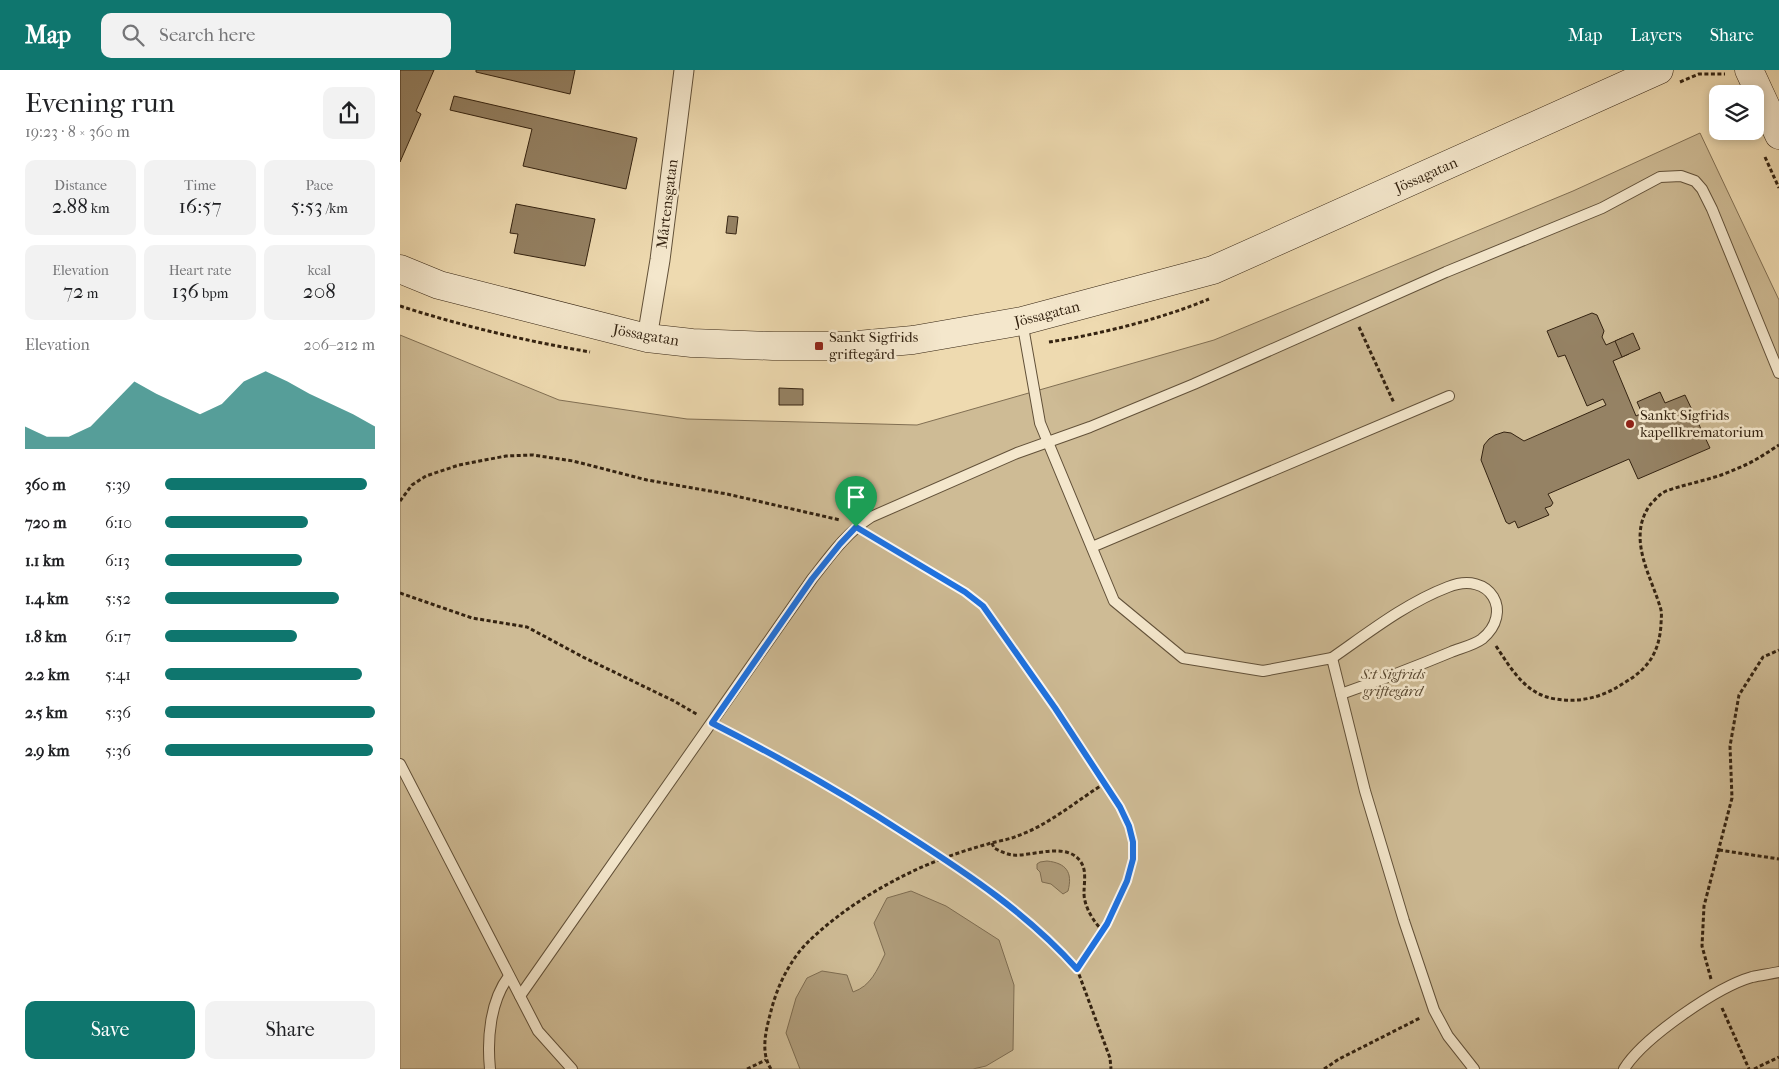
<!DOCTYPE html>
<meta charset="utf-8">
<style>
:root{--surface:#fff;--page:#f2f2f2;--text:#202124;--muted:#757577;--accent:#0f766e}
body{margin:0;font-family:"IM FELL French Canon",serif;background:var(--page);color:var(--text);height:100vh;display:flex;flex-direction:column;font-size:19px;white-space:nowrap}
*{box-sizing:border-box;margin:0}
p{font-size:16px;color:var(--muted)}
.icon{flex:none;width:28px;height:28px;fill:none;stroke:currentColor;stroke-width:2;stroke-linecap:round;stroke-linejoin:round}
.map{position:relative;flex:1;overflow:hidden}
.sheet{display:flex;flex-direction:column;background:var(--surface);width:400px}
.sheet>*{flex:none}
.fabs{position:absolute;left:1309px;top:15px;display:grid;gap:10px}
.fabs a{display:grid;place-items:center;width:55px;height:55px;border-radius:10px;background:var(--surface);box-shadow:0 2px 8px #0003;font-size:25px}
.pin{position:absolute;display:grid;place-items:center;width:42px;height:42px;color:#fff;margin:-51px -21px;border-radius:50% 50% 50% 0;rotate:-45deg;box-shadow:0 0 5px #0007}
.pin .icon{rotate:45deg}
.round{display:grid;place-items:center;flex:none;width:52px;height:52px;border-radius:10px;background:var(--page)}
.overview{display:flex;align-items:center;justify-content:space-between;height:85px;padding:0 25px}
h1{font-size:28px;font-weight:600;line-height:38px}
.figures{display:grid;grid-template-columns:repeat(3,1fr);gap:8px;height:85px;padding:5px 25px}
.figures div{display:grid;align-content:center;border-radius:10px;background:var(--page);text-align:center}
.figures b{font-size:21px;font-weight:600}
.figures small{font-size:14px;font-weight:400}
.figures p{font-size:14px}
.chart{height:140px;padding:10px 25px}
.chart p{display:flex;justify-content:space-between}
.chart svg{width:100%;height:90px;margin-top:5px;fill:var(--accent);opacity:.7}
.button{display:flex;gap:10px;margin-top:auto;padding:10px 25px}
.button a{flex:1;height:58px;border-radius:10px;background:var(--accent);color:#fff;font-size:20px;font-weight:600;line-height:58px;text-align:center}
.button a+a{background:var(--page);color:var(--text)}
ul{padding:0 25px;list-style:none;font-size:16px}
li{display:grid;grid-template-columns:80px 60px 1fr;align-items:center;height:38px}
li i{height:12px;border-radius:6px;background:var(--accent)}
header{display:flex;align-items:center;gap:30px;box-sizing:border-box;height:70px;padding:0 25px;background:var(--accent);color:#fff}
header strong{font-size:24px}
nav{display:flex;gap:28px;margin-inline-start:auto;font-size:18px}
.search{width:350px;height:45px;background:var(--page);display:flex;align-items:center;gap:12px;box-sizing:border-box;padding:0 18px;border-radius:10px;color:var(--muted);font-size:19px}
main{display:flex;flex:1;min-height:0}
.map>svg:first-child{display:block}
</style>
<header>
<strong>Map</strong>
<div class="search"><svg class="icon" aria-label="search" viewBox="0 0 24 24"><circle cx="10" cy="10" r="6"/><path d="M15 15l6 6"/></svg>Search here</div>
<nav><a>Map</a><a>Layers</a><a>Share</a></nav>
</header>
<main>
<section class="sheet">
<div class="overview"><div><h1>Evening run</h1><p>19:23 · 8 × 360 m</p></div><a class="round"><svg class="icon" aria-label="share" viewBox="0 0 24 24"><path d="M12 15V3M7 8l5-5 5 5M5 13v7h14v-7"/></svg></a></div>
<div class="figures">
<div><p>Distance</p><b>2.88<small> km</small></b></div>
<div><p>Time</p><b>16:57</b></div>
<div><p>Pace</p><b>5:53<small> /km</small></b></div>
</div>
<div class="figures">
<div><p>Elevation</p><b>72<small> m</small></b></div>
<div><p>Heart rate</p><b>136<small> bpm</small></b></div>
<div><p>kcal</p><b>208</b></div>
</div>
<div class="chart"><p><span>Elevation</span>206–212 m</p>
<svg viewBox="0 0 160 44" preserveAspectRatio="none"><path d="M0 44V33L10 38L20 38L30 33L40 22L50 11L60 17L70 22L80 27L90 22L100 11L110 6L120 11L130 17L140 22L150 27L160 33V44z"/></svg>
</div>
<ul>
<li><b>360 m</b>5:39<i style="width:96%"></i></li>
<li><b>720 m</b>6:10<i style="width:68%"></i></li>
<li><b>1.1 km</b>6:13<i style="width:65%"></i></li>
<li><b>1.4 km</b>5:52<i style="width:83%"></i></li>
<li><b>1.8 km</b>6:17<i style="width:63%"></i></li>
<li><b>2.2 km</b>5:41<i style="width:94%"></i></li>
<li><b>2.5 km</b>5:36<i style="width:100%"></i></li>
<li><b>2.9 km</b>5:36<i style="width:99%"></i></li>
</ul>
<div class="button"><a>Save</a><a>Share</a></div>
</section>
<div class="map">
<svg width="1379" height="999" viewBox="0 0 1379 999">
<rect width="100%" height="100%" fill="#eedab0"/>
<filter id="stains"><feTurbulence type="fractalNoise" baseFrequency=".004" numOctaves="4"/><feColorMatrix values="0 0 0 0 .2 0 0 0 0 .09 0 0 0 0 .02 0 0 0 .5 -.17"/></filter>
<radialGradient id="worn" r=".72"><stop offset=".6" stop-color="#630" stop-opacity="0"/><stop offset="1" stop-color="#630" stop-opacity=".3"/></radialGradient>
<path fill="#cebb95" stroke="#816f53" d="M1300,63L1379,230V999H0V265L159,330L287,349L517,355L814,270L1173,121Z"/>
<g fill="#af9c7a" stroke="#7e6c50">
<path d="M647,791C666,793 673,802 668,821L663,824L651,814L642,812L640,802L637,799V794L640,792Z"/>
<path d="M511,821L546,836L599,870L614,915L613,980L586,996L573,999H400L386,963L396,928L407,908L422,901L447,905L453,922C471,916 477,900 485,884L474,853L487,828Z"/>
</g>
<g fill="#958264" stroke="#342311">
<path d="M0,0H34L16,41L21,44L0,92Z"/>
<path d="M76,0H175L170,24L76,2Z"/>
<path d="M54,26L237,68L226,119L123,96L132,59L50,40Z"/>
<path d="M116,134L195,149L185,196L114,183L118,164L110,163Z"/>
<path d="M328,146L338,147L336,164L326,163Z"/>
<path d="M1192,243L1197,245L1204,261L1202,267L1206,275L1222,268L1229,284L1213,291L1236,346L1242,343L1237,332L1260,322L1265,333L1285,325L1310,378L1238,409L1229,389L1148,424L1153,433L1151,436L1145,438L1149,445L1118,458L1115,451L1109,454L1106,452L1081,390L1084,375L1089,369L1095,365L1104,362L1111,363L1124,371L1206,335L1203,329L1187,336L1165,285L1158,287L1147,261Z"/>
<path d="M1233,263L1240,279L1222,287L1215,271Z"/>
<path d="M379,318L403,319V335H379Z"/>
</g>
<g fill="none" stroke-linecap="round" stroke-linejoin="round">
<defs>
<g id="lane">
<path d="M622,251L640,353L714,531L783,588L863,601L932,588L965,721L1004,851L1034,940L1048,966L1074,999"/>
<path d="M692,477L1049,326"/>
<path d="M932,588C968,563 1006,533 1048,517C1091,500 1114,543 1082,569C1074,575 1061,578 1051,582C1015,597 978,611 941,624"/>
<path d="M0,694L138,961L172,999"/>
<path d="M120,926L412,509C430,486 446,463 471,447L617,383L690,357L794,314L1046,202L1202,138L1260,107L1281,106L1295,111L1302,119L1312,139L1379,303"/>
<path d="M90,999C87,969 90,931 109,906"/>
<path d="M1224,999C1243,968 1317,917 1352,907C1361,905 1370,904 1379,902"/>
</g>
<path id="street" d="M247,268L260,190L284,0"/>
<g id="secondary">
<path d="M1349,0L1379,65"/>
<path d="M0,199L39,215L247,268L292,273L373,276H446L513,270L622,251L813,200L1259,0"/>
</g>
</defs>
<use href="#lane" stroke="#625139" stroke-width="12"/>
<use href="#street" stroke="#625139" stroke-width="21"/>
<use href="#secondary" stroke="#342311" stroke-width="29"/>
<g stroke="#342311" stroke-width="3" stroke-dasharray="4 2.5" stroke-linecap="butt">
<path d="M1280,12L1299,4H1325"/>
<path d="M1365,87L1379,118"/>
<path d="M0,236C62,256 126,271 190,282"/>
<path d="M959,257L994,333"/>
<path d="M649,272C701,264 761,249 809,229"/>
<path d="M0,431L12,415L26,406L59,395L106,386L133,385L173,391L247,410L327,424L440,450"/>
<path d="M472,467L565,522L583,536L655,638L721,737L729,756L733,772V789L727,811L707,854L677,899L710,988L711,999"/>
<path d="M0,523L72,548L127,557L183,587L274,631L298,645"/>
<path d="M1096,576C1112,600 1126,625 1156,629C1181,633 1203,627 1224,613C1248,599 1259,583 1261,555C1261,550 1262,545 1261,540C1252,507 1226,469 1250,435C1253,432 1257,427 1261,424C1266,420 1276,418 1282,416C1300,411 1319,407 1336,399C1352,393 1365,384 1379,375"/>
<path d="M326,660C387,691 446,726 504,763C566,803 628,843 677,899"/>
<path d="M592,773L594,778C600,781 606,784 612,785C633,787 671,769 683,796C686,804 684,815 684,823C684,836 693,851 702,860"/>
<path d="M1319,780L1379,789"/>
<path d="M1311,909L1302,876L1304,836L1332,728L1330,676L1339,625L1363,587L1379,580"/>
<path d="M1322,938L1349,999"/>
<path d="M347,999L366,990"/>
<path d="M371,999C360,982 366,960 371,941C377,917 389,892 406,874C443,837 496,806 544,788C558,783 573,778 588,774C597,771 608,770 617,766C647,756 678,730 705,713"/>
<path d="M924,999L939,989L1020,948"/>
<path d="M1354,999L1379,987"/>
</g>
<use href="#lane" stroke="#f4e7cc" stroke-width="10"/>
<use href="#street" stroke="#f4e7cc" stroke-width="19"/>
<use href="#secondary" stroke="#f4e7cc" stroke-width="28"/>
</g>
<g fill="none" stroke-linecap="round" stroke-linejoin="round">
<defs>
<path id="route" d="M456,457L565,522L583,536L655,638L720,737L729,756L733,772V789L727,811L707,854L677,899C628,844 568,804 507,765C444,724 379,687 312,653L412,509L440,474Z"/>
</defs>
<use href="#route" stroke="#fff" stroke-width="10"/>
<use href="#route" stroke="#1a73e8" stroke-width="6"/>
</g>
<g fill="#8f2418" stroke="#f4e7cc" stroke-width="2">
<rect x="414" y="271" width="10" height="10" rx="2.5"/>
<circle cx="1230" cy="354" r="5"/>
</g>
<g text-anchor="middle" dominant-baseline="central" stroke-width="5" stroke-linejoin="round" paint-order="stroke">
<g font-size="15" fill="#342311" stroke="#f4e7cc">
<text transform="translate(1026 105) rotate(-24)">Jössagatan</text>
<text transform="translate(267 134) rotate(-83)">Mårtensgatan</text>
<text transform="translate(647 244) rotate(-14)">Jössagatan</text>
<text transform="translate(246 265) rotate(10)">Jössagatan</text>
</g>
<g font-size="15" fill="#342311" stroke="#f4e7cc" text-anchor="start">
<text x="429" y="267">Sankt Sigfrids<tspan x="429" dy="17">griftegård</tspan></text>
<text x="1240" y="345">Sankt Sigfrids<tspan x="1240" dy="17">kapellkrematorium</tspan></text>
</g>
<g font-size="15" font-style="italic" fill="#5a4932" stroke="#f4e7cc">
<text x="993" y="604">S:t Sigfrids<tspan x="993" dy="17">griftegård</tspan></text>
</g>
</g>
<rect width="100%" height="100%" filter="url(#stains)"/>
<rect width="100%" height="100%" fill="url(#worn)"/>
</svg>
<div class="fabs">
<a><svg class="icon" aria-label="layers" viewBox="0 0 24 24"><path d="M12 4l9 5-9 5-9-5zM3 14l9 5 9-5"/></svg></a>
</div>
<div class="pin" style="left:456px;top:457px;background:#1e9e55"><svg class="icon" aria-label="arrive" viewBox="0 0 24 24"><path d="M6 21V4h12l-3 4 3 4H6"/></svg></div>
</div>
</main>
